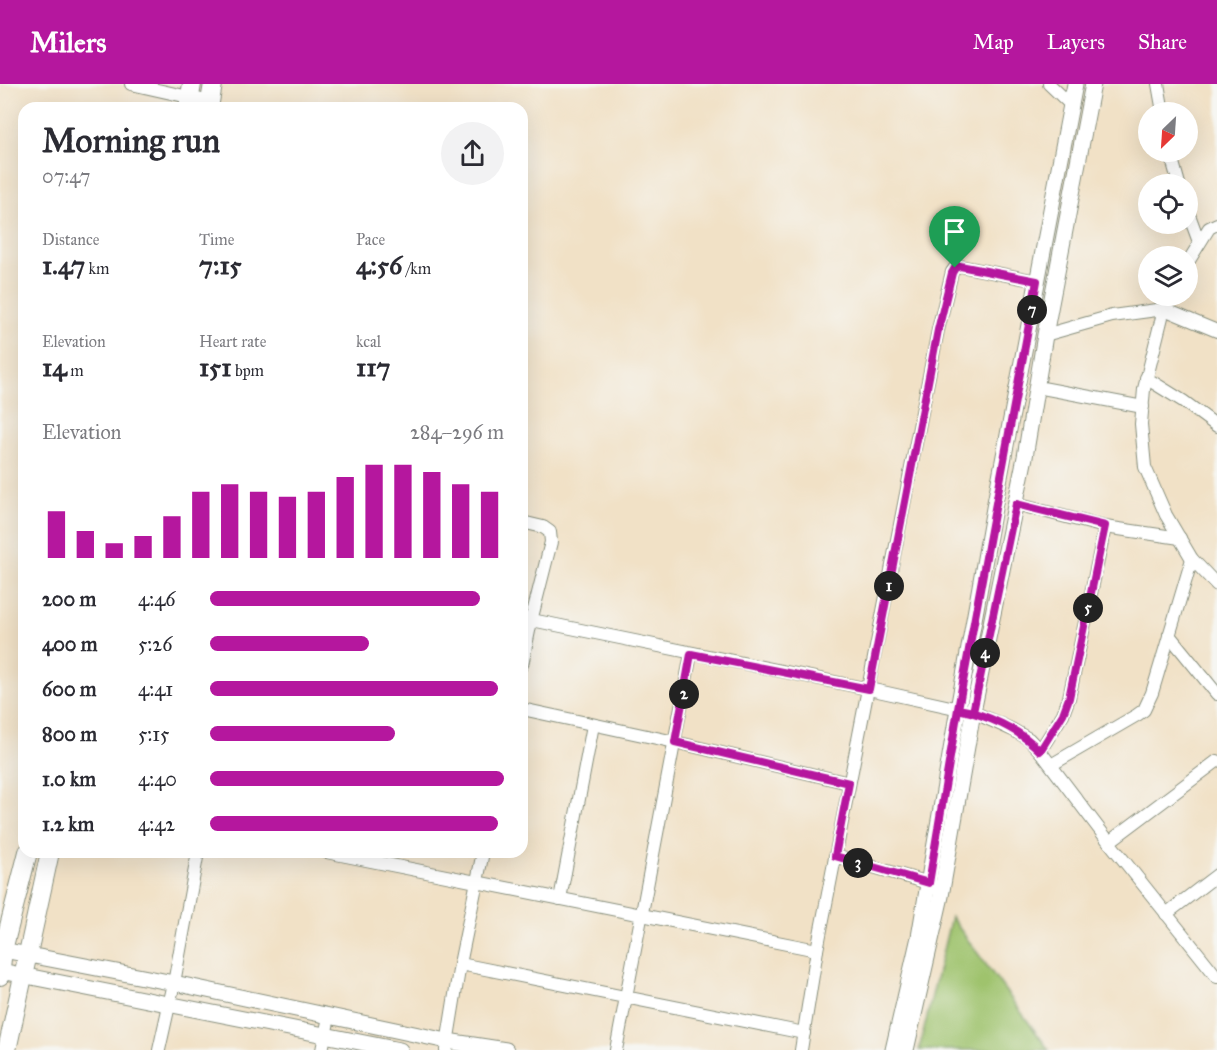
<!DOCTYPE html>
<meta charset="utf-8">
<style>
:root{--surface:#fff;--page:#f2f2f3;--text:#2b2b33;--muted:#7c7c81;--accent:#b5179e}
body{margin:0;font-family:"IM FELL Great Primer",serif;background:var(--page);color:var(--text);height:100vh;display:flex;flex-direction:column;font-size:22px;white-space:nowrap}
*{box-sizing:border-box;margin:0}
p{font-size:20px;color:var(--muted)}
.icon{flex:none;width:33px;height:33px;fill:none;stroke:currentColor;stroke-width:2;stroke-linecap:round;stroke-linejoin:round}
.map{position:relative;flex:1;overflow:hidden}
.drawer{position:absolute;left:18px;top:18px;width:510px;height:756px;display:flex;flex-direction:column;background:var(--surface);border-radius:18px;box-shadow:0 6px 24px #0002}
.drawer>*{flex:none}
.needle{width:39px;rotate:205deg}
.tools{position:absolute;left:1138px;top:18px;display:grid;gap:12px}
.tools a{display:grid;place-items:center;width:60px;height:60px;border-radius:50%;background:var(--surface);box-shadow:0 6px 24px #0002;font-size:30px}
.pin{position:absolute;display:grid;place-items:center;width:51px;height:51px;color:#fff;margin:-62px -26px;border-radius:50% 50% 50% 0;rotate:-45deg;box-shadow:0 0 6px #0007}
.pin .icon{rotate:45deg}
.km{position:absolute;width:30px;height:30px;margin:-15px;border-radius:50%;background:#222;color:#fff;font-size:16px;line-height:30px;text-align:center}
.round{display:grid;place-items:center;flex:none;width:63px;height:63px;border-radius:32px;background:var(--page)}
.overview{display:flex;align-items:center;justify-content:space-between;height:102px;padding:0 24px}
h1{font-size:33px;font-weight:800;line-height:45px}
.stats{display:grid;grid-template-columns:repeat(3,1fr);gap:9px;height:102px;padding:6px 24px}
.stats div{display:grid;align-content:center}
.stats b{font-size:26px;font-weight:800}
.stats small{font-size:16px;font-weight:400}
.stats p{font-size:16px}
.chart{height:168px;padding:12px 24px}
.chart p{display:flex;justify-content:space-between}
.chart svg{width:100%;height:108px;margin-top:6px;stroke:var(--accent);stroke-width:6}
ul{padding:0 24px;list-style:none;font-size:20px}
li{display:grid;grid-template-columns:96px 72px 1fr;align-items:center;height:45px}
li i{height:15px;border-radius:8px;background:var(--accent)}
header{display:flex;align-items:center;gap:36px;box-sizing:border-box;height:84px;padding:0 30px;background:var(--accent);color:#fff}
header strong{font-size:28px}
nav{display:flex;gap:33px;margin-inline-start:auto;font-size:21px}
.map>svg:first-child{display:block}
</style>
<header>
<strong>Milers</strong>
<nav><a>Map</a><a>Layers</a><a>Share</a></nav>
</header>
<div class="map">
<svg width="1217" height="966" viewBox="0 0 1217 966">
<rect width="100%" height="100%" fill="#f6f6f2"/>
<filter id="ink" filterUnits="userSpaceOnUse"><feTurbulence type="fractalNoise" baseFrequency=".0167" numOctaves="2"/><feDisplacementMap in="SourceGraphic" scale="12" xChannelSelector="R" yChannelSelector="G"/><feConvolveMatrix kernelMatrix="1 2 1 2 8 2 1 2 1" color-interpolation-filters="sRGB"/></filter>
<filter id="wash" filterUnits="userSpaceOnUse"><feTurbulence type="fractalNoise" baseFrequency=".008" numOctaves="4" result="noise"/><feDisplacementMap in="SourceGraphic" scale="24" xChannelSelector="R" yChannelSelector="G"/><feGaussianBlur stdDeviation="1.35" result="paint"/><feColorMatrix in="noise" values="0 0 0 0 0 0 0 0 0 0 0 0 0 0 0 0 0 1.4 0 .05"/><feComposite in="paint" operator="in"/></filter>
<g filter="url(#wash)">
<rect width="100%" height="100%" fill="#f1e1c6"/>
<path fill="#9fc36d" stroke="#5f8050" stroke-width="1.5" d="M951,833L1049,966H919Z"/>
</g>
<g filter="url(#ink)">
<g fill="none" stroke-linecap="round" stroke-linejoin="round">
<defs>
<g id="minor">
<path d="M131,0L211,18"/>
<path d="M1049,0L1071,21"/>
<path d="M1158,0L1163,28"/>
<path d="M1170,68L1179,100"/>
<path d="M1188,128L1199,158"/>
<path d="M1188,178L1209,144L1217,140"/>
<path d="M1171,212L1164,225L1144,305L1141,340L1145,383L1166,431L1192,475L1217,501"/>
<path d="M1045,251L1112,232L1164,225L1217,247"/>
<path d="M1146,294L1183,317L1217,342"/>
<path d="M1037,303L1143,323"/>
<path d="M1016,420L1105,443L1180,454"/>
<path d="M522,438L543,443L550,448L551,458L531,537L522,581"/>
<path d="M522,534L869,605L973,628L1013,646L1029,655L1040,667L1109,758L1217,893"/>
<path d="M1169,551L1217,610"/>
<path d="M522,625L675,658L849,699"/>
<path d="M1040,667L1063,630L1069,614L1105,443"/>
<path d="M1051,681L1137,631L1144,626L1152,609L1192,475"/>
<path d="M1109,758L1217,677"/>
<path d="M326,768L817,866"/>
<path d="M835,772L929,799L934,804"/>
<path d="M560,815L593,641"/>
<path d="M1166,830L1217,791"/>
<path d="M460,880L804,949"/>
<path d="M159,966L174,899L198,768"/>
<path d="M322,966L329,933"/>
<path d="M446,966L460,880L483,768"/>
<path d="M616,966L691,570"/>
<path d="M801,966L817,866L938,246L952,188L955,184L960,182L1037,197"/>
</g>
<g id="major">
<path d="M3,866L174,899L447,957L506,966"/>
<path d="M1,887L400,966"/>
<path d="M893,966L919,853L958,625L994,424L1075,0"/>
<path d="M906,966L941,812L973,628L1025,373L1045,251L1093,0"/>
</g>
<g id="highway">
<path d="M188,24L192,0"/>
<path d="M209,24L213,0"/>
<path d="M0,892L3,866L28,768"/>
<path d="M7,966L50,768"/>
</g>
</defs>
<use href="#minor" stroke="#888f7d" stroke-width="14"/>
<use href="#major" stroke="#888f7d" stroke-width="17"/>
<use href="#highway" stroke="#888f7d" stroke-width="20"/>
<use href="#minor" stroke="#fff" stroke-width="12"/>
<use href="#major" stroke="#fff" stroke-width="15"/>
<use href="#highway" stroke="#fff" stroke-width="18"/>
</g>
</g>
<g fill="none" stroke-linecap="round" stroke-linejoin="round" filter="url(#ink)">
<defs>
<path id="route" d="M955,184L952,189L938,246L869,605L691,570L675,658L849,699L835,772L929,799L958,625L973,628L1016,420L1105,442L1069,614L1063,630L1040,667C1019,645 987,631 958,625L1037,197L960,182L955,184"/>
</defs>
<use href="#route" stroke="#fff" stroke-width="12"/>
<use href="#route" stroke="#b5179e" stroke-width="8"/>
</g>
</svg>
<div class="tools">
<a><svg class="needle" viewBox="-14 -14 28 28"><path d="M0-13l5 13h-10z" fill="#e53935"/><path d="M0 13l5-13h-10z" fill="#7c7c81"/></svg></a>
<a><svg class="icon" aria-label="locate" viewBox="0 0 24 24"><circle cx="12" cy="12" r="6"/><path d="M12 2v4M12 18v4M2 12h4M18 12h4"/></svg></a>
<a><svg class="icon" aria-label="layers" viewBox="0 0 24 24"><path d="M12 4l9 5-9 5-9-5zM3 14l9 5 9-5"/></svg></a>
</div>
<div class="pin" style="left:955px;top:184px;background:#1e9e55"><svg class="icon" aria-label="arrive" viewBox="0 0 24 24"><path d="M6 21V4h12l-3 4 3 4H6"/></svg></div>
<b class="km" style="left:889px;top:502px">1</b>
<b class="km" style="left:684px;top:610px">2</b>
<b class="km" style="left:858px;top:779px">3</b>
<b class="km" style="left:985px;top:569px">4</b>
<b class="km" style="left:1088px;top:524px">5</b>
<b class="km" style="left:1032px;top:226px">7</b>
<section class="drawer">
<div class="overview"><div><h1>Morning run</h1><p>07:47</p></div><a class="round"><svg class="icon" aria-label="share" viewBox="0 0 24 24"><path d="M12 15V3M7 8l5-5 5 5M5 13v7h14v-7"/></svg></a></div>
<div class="stats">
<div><p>Distance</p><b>1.47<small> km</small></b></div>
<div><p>Time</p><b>7:15</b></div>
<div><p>Pace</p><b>4:56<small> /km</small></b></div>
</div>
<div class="stats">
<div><p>Elevation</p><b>14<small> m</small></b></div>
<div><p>Heart rate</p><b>151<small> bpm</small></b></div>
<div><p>kcal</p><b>117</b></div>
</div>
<div class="chart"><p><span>Elevation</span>284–296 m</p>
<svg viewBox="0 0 160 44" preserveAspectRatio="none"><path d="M5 44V25M15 44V33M25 44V38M35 44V35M45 44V27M55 44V17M65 44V14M75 44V17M85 44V19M95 44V17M105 44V11M115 44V6M125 44V6M135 44V9M145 44V14M155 44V17"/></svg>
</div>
<ul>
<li><b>200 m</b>4:46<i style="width:92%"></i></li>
<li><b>400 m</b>5:26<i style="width:54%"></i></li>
<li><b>600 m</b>4:41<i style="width:98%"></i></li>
<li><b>800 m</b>5:15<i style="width:63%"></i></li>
<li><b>1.0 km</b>4:40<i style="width:100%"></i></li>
<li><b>1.2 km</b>4:42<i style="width:98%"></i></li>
</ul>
</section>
</div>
